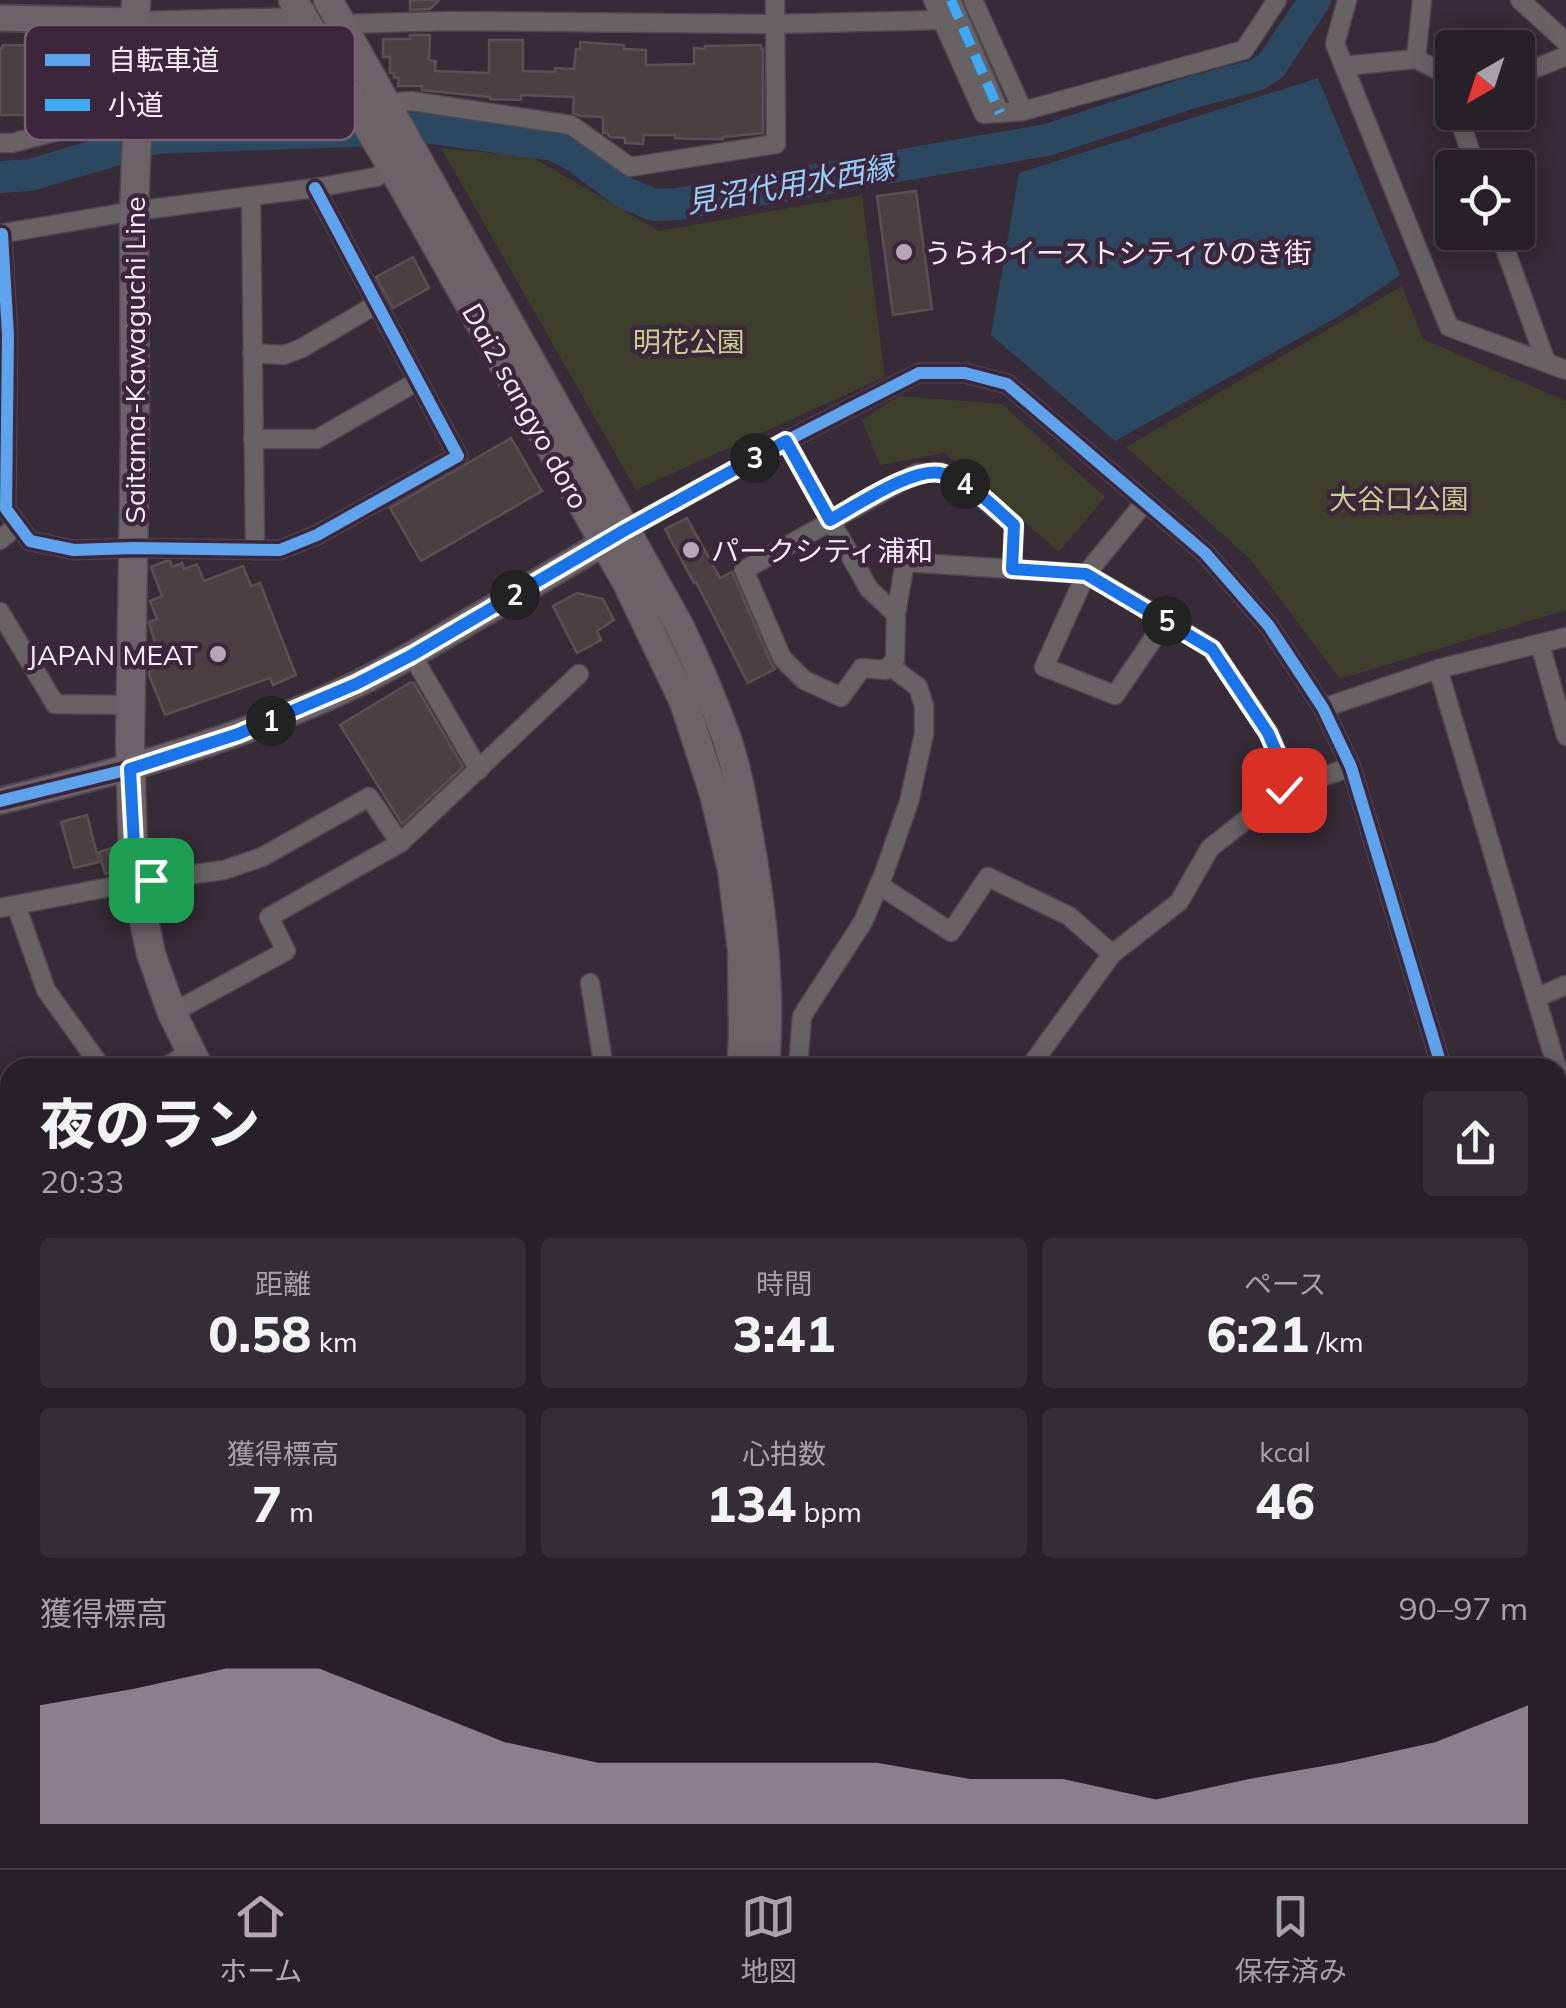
<!DOCTYPE html>
<html lang="ja">
<meta charset="utf-8">
<style>
:root{--surface:#282028;--page:#342d34;--text:#f1f3f6;--muted:#a5a3a8;--line:#443e45;--accent:#b5a8b5}
body{margin:0;font-family:Mulish,"Noto Sans JP",sans-serif;background:var(--page);color:var(--text);height:100vh;display:flex;flex-direction:column;font-size:38px;white-space:nowrap}
*{box-sizing:border-box;margin:0}
p{font-size:32px;color:var(--muted)}
.icon{flex:none;width:55px;height:55px;fill:none;stroke:currentColor;stroke-width:2;stroke-linecap:round;stroke-linejoin:round}
.map{position:relative;flex:1;overflow:hidden}
.panel{position:absolute;left:0px;top:1058px;width:1568px;height:812px;display:flex;flex-direction:column;background:var(--surface);border-radius:30px 30px 0 0;box-shadow:0 5px 25px #0003,0 0 0 2px var(--line)}
.panel>*{flex:none}
.needle{width:65px;rotate:219deg}
.controls{position:absolute;left:1435px;top:30px;display:grid;gap:20px}
.controls a{display:grid;place-items:center;width:100px;height:100px;border-radius:10px;background:var(--surface);box-shadow:0 5px 25px #0003,0 0 0 2px var(--line);font-size:50px}
.pin{position:absolute;display:grid;place-items:center;width:85px;height:85px;color:#fff;margin:-42px;border-radius:20px;box-shadow:0 5px 15px #0006}
.km{position:absolute;width:50px;height:50px;margin:-25px;border-radius:50%;background:#222;color:#fff;font-size:28px;line-height:50px;text-align:center}
.round{display:grid;place-items:center;flex:none;width:105px;height:105px;border-radius:10px;background:var(--page)}
.head{display:flex;align-items:center;justify-content:space-between;height:170px;padding:0 40px}
h1{font-size:55px;font-weight:800;line-height:75px}
.metrics{display:grid;grid-template-columns:repeat(3,1fr);gap:15px;height:170px;padding:10px 40px}
.metrics div{display:grid;align-content:center;border-radius:10px;background:var(--page);text-align:center}
.metrics b{font-size:50px;font-weight:800}
.metrics small{font-size:28px;font-weight:400}
.metrics p{font-size:28px}
.chart{height:280px;padding:20px 40px}
.chart p{display:flex;justify-content:space-between}
.chart svg{width:100%;height:180px;margin-top:10px;fill:var(--accent);opacity:.7}
.menu{display:flex;justify-content:space-around;align-items:center;height:140px;border-top:2px solid var(--line);background:var(--surface);font-size:28px;color:var(--muted)}
.menu a{display:grid;justify-items:center;gap:5px}
.menu .current{color:var(--accent)}
.map>svg:first-child{display:block}
</style>
<div class="map">
<svg width="1566" height="1868" viewBox="0 0 1566 1868">
<rect width="100%" height="100%" fill="#362b36"/>
<g fill="#3d3d2b">
<path d="M441,148L532,157L659,231L862,195L885,377L636,490Z"/>
<path d="M1402,286L1423,339L1566,401V610L1340,679L1251,560L1126,447Z"/>
<path d="M899,396L1002,404L1105,497L1059,552L945,453L880,465L862,420Z"/>
</g>
<path fill="#2b4860" d="M1318,78L1400,275L1341,315L1115,441L991,335L1019,173Z"/>
<g fill="none" stroke-linecap="round" stroke-linejoin="round">
<path stroke="#2b4860" stroke-width="5" d="M1514,1860L1516,1868"/>
<path stroke="#2b4860" stroke-width="32" d="M0,177L30,175L156,138L431,128L554,145L575,156L625,193L654,205L678,204L1047,140L1193,92L1257,75L1271,66L1315,0"/>
</g>
<g fill="#4a4042" stroke="#5a5051" stroke-width="2.5">
<path d="M410,0H439L430,9L410,10Z"/>
<path d="M410,35H430L429,60L436,61L435,71L489,73V40H523V71L555,72V68L574,69L576,49H580V42L624,45V49L646,50V65L694,64V48L705,49V46L761,45V49H763V133L723,137V139H692L675,138V135H644L643,144L625,143V138L610,137L607,133H603V117L581,116L573,113L574,97L521,95V100L490,99V97L422,90V86H398L399,78H394V73H390V57H383V39H410Z"/>
<path d="M3,45L78,46L77,77L105,78V83L115,84L114,103L51,100V115H0V48H2Z"/>
<path d="M916,191L932,309L893,315L877,196Z"/>
<path d="M413,257L429,288L393,308L376,277Z"/>
<path d="M511,438L542,491L421,561L390,508Z"/>
<path d="M687,518L720,578L732,572L771,663L775,669L748,683L696,582L694,583L665,529Z"/>
<path d="M166,561H170L172,567L182,563L184,569L197,564L204,581L243,566L251,586L260,583L296,675L273,685L270,678L165,715L149,675V672L156,668L149,649L155,643L149,622L157,619L150,601L162,596L151,567Z"/>
<path d="M577,593L603,599L614,620L597,631L601,640L577,653L553,606Z"/>
<path d="M411,682L414,683L463,767L402,824L340,725Z"/>
<path d="M87,815L99,862L74,868L61,822Z"/>
<path d="M115,847L117,871L105,874L99,852Z"/>
</g>
<g fill="none" stroke-linecap="round" stroke-linejoin="round">
<defs>
<g id="street">
<path d="M933,0L984,114L1023,111L1244,50L1277,0"/>
<path d="M951,0L1000,113"/>
<path d="M973,0L1023,111"/>
<path d="M1347,0L1335,44L1449,327L1566,370"/>
<path d="M1520,0L1566,42"/>
<path d="M132,14L135,21L303,17"/>
<path d="M342,24L449,21L774,24L942,20"/>
<path d="M1416,59L1422,0"/>
<path d="M1344,66L1416,59L1442,72L1452,101"/>
<path d="M1518,75L1566,56"/>
<path d="M386,103L411,101L571,125L630,167L776,144L775,0"/>
<path d="M1457,112L1476,168"/>
<path d="M0,143H12L138,110L351,99"/>
<path d="M251,196L255,550"/>
<path d="M1499,232L1546,362"/>
<path d="M0,234L134,211L315,188L376,177L392,167"/>
<path d="M2,234L8,335L6,509L30,541L74,550L133,548L280,550L317,535L458,456L315,188"/>
<path d="M252,353L284,355L302,348L377,304"/>
<path d="M253,439H317L418,381"/>
<path d="M786,441L869,589L896,614"/>
<path d="M1145,502L1086,574L1044,667L1115,695L1166,620"/>
<path d="M625,530L786,441L919,373H965L1007,384L1205,553L1269,626L1323,708L1351,767L1442,1068"/>
<path d="M0,540L18,525"/>
<path d="M1012,569L1014,525L969,487L941,472L917,473L744,570L782,658L804,680L841,697L862,668L886,670L895,660L896,614L905,562L1086,574L1166,620L1212,649L1269,733L1286,774L1284,790"/>
<path d="M0,612L55,704L131,705"/>
<path d="M1540,644L1566,736"/>
<path d="M412,655L479,770"/>
<path d="M1438,669L1557,1068"/>
<path d="M1323,708L1438,669L1566,637"/>
<path d="M879,885L951,932L988,877L1069,916L1112,954"/>
<path d="M16,905L46,990L102,1068"/>
<path d="M0,908L136,882L224,870L262,857L369,797L400,843"/>
<path d="M590,983L604,1068"/>
<path d="M1536,998L1566,985"/>
<path d="M172,1013L286,951L269,917L400,843L579,674"/>
<path d="M164,1068L191,1051"/>
<path d="M798,1068L802,1016L863,922L884,873L909,802L924,734V706L918,687L890,666"/>
<path d="M1029,1068L1112,954L1179,902L1210,848L1284,790L1351,767"/>
<path d="M1558,1070L1566,1099"/>
<path d="M0,1261L10,1254"/>
<path d="M0,1464L10,1459"/>
<path d="M1558,1562L1566,1549"/>
<path d="M0,1650L10,1651"/>
<path d="M1558,1665L1566,1668"/>
<path d="M1558,1729L1566,1724"/>
<path d="M0,1744L10,1759"/>
<path d="M86,1860L93,1868"/>
<path d="M903,1860L956,1868"/>
<path d="M1556,1860L1560,1868"/>
</g>
<g id="secondary">
<path d="M0,18L135,21"/>
<path d="M0,801C122,771 241,739 355,685C396,665 436,641 475,618C524,590 572,562 620,533"/>
</g>
<g id="primary">
<path d="M136,0L134,72L138,110L134,211L135,435L130,741L133,855L136,882L151,954L172,1013L199,1068"/>
<path d="M293,0L392,167L627,583L684,702L714,794L732,870L742,951L743,1039L741,1068"/>
<path d="M328,0L679,625C697,662 713,700 727,739C740,778 746,820 753,860C764,929 771,997 765,1068"/>
<path d="M569,1860L576,1866"/>
<path d="M471,1868L474,1860"/>
<path d="M501,1868L504,1860"/>
</g>
</defs>
<use href="#street" stroke="#514750" stroke-width="21"/>
<use href="#secondary" stroke="#514750" stroke-width="29"/>
<use href="#primary" stroke="#514750" stroke-width="31"/>
<use href="#street" stroke="#696265" stroke-width="18"/>
<use href="#secondary" stroke="#6c6368" stroke-width="25"/>
<use href="#primary" stroke="#6c6267" stroke-width="28"/>
<defs>
<g id="rail">
<path d="M0,1623L10,1625"/>
<path d="M1048,1860L1083,1868"/>
<path d="M1096,1860L1132,1868"/>
</g>
</defs>
<use href="#rail" stroke="#71676d" stroke-width="9"/>
<use href="#rail" stroke="#3b263b" stroke-width="5" stroke-dasharray="15" stroke-linecap="butt"/>
<path stroke="#3fa9f5" stroke-width="10" stroke-dasharray="20 10" stroke-linecap="butt" d="M951,0L1000,113"/>
<defs>
<g id="cycleway">
<path d="M2,234L8,335L6,509L30,541L74,550L133,548L280,550L317,535L458,456L315,188"/>
<path d="M0,801L130,769L237,734L356,685L412,655L625,530L786,441L919,373H965L1007,384L1205,553L1269,626L1323,708L1351,767L1442,1068"/>
</g>
</defs>
<use href="#cycleway" stroke="#3b263b" stroke-width="19"/>
<use href="#cycleway" stroke="#60a3ed" stroke-width="12"/>
</g>
<g fill="none" stroke-linecap="round" stroke-linejoin="round">
<defs>
<path id="route" d="M151,880L136,882L130,769L238,734L356,684L412,655L625,530L786,441L830,520C856,506 917,464 944,474C971,483 993,506 1014,525L1012,569L1086,574L1212,649L1268,733L1286,774L1284,790"/>
</defs>
<use href="#route" stroke="#fff" stroke-width="20"/>
<use href="#route" stroke="#1a73e8" stroke-width="12"/>
</g>
<g fill="#b5a8b5" stroke="#3b263b" stroke-width="4">
<circle cx="904" cy="252" r="10"/>
<circle cx="691" cy="550" r="10"/>
<circle cx="218" cy="654" r="10"/>
</g>
<g text-anchor="middle" dominant-baseline="central" stroke-width="9" stroke-linejoin="round" paint-order="stroke">
<g font-size="28" fill="#faecf9" stroke="#3b263b" text-anchor="start">
<text x="924" y="252">うらわイーストシティひのき街</text>
<text x="711" y="550">パークシティ浦和</text>
<text x="198" y="654" text-anchor="end">JAPAN MEAT</text>
</g>
<g font-size="28" fill="#c7cd8b" stroke="#3b263b">
<text x="689" y="341">明花公園</text>
<text x="1399" y="498">大谷口公園</text>
</g>
<g font-size="28" fill="#faecf9" stroke="#3b263b">
<text transform="translate(134 360) rotate(-90)">Saitama-Kawaguchi Line</text>
<text transform="translate(526 406) rotate(61)">Dai2 sangyo doro</text>
</g>
<g font-size="30" font-style="italic" fill="#94cffb" stroke="#3b263b">
<text transform="translate(790 184) rotate(-10)">見沼代用水西縁</text>
</g>
</g>
<rect x="25" y="25" width="330" height="115" rx="15" fill="#3b263b" stroke="#746174" stroke-width="2.5"/>
<rect x="45" y="54" width="45" height="12" fill="#60a3ed"/>
<rect x="45" y="99" width="45" height="12" fill="#3fa9f5"/>
<g font-size="28" fill="#faecf9">
<text x="108" y="70">自転車道</text>
<text x="108" y="115">小道</text>
</g>
</svg>
<div class="controls">
<a><svg class="needle" viewBox="-14 -14 28 28"><path d="M0-13l5 13h-10z" fill="#e53935"/><path d="M0 13l5-13h-10z" fill="#a5a3a8"/></svg></a>
<a><svg class="icon" aria-label="locate" viewBox="0 0 24 24"><circle cx="12" cy="12" r="6"/><path d="M12 2v4M12 18v4M2 12h4M18 12h4"/></svg></a>
</div>
<div class="pin" style="left:151px;top:880px;background:#1e9e55"><svg class="icon" aria-label="arrive" viewBox="0 0 24 24"><path d="M6 21V4h12l-3 4 3 4H6"/></svg></div>
<div class="pin" style="left:1284px;top:790px;background:#d93025"><svg class="icon" aria-label="check" viewBox="0 0 24 24"><path d="M5 12l5 5 9-10"/></svg></div>
<b class="km" style="left:271px;top:721px">1</b>
<b class="km" style="left:515px;top:595px">2</b>
<b class="km" style="left:755px;top:458px">3</b>
<b class="km" style="left:965px;top:484px">4</b>
<b class="km" style="left:1167px;top:621px">5</b>
<section class="panel">
<div class="head"><div><h1>夜のラン</h1><p>20:33</p></div><a class="round"><svg class="icon" aria-label="share" viewBox="0 0 24 24"><path d="M12 15V3M7 8l5-5 5 5M5 13v7h14v-7"/></svg></a></div>
<div class="metrics">
<div><p>距離</p><b>0.58<small> km</small></b></div>
<div><p>時間</p><b>3:41</b></div>
<div><p>ペース</p><b>6:21<small> /km</small></b></div>
</div>
<div class="metrics">
<div><p>獲得標高</p><b>7<small> m</small></b></div>
<div><p>心拍数</p><b>134<small> bpm</small></b></div>
<div><p>kcal</p><b>46</b></div>
</div>
<div class="chart"><p><span>獲得標高</span>90–97 m</p>
<svg viewBox="0 0 160 44" preserveAspectRatio="none"><path d="M0 44V15L10 11L20 6L30 6L40 15L50 24L60 29L70 29L80 29L90 29L100 33L110 33L120 38L130 33L140 29L150 24L160 15V44z"/></svg>
</div>
</section>
</div>
<nav class="menu">
<a class="current"><svg class="icon" aria-label="home" viewBox="0 0 24 24"><path d="M3 11l9-7 9 7M6 9v11h12V9"/></svg>ホーム</a>
<a><svg class="icon" aria-label="map" viewBox="0 0 24 24"><path d="M3 6l6-2 6 2 6-2v14l-6 2-6-2-6 2zM9 4v14M15 6v14"/></svg>地図</a>
<a><svg class="icon" aria-label="saved" viewBox="0 0 24 24"><path d="M7 4h10v16l-5-4-5 4z"/></svg>保存済み</a>
</nav>
